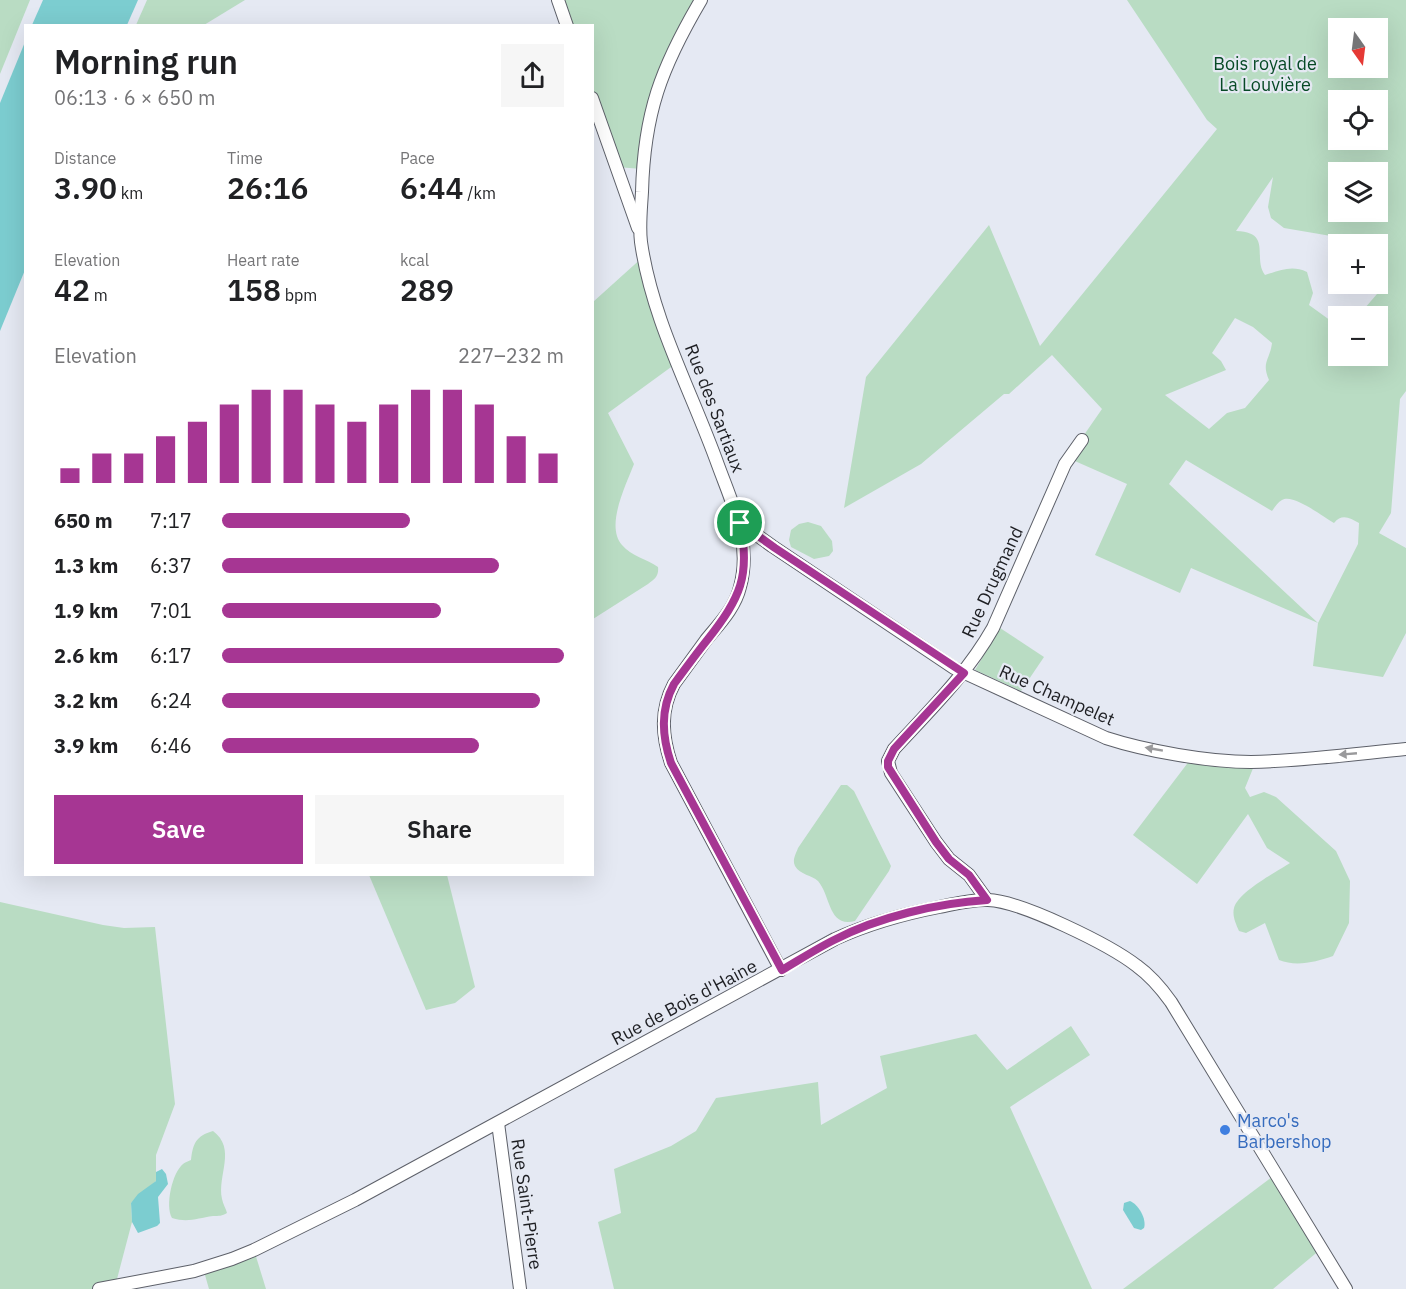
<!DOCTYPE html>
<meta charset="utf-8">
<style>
:root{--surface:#fff;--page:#f6f6f6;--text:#202124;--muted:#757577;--accent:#a63693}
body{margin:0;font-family:"IBM Plex Sans",sans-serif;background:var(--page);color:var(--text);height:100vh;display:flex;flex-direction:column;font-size:22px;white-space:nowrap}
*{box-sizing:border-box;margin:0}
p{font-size:20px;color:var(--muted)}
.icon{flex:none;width:33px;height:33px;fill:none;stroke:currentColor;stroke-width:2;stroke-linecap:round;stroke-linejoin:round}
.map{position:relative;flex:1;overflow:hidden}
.drawer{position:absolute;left:24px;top:24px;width:570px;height:852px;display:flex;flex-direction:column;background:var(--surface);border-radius:0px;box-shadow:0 6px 24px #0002}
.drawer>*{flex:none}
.needle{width:39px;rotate:166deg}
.fabs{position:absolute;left:1328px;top:18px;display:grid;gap:12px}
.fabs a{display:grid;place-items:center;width:60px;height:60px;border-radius:0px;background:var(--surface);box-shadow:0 6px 24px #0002;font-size:30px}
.pin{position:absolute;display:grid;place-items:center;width:51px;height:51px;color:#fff;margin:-26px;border:3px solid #fff;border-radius:50%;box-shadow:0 2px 6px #0007}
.round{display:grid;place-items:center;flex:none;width:63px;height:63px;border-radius:0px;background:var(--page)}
.headline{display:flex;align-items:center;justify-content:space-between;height:102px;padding:0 30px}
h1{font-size:33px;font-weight:600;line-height:45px}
.stats{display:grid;grid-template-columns:repeat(3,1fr);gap:9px;height:102px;padding:6px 30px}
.stats div{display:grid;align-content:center}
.stats b{font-size:30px;font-weight:600}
.stats small{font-size:16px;font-weight:400}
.stats p{font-size:16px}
.chart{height:168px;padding:12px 30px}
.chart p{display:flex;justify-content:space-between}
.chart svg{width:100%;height:108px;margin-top:6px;stroke:var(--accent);stroke-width:6}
.cta{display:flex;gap:12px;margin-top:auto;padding:12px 30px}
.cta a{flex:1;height:69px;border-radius:0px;background:var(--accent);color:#fff;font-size:24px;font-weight:600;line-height:69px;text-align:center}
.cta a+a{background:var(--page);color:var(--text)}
ul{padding:0 30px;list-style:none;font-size:20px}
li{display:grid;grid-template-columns:96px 72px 1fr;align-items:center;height:45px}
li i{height:15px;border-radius:8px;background:var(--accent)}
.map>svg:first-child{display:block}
</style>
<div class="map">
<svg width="1406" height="1289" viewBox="0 0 1406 1289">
<rect width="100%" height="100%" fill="#e5e9f3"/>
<g fill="#b9dcc3" fill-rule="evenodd">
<path d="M0,0H30L0,74Z"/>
<path d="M147,0H245L204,25H136Z"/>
<path d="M558,0H701L656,93L642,169L617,167L593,98L592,26L567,25Z"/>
<path d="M1127,0H1406V391L1400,399L1391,513L1379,533L1406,548V633L1383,677L1313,666L1318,623L1191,568L1180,593L1095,555L1127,484L1068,458L1102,409L1052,355L1009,394H1004L921,464L844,508L866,377L989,225L1040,346L1217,129L1207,120ZM1338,28H1377V68H1338ZM1338,100H1377V140H1338ZM1338,172H1377V212H1338ZM1273,177L1268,207L1271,218L1284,228L1331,236L1341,244H1377V294L1358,316H1377V356H1338V326L1309,305L1313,293L1307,272C1292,265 1281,270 1265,275C1252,258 1273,232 1236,231ZM1235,318L1253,327L1272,343C1270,360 1261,362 1269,380L1245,408L1227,413L1209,429L1165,395L1226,370L1221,361L1212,353ZM1186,460L1272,511C1275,507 1278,502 1282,500C1293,493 1323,517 1334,523C1342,513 1350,518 1359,523L1358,544L1318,623L1169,484Z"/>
<path d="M644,256L678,362L608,413L634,464C626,485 605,526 622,545C631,556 647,559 658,567C659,576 655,579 648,584L593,619V302Z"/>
<path d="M808,522L821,526L832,541L833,551L829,556L814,559L791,547L789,540L791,530L799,524Z"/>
<path d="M1000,628L1044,657L1021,691L975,670Z"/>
<path d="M1193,756L1256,761L1245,788L1250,797L1264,792L1276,797L1336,851L1350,881L1349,923L1333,956C1316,962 1296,967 1279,960L1265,923L1246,933L1239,931C1236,924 1232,916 1234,908C1238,892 1276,872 1290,863L1267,848L1248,814L1197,884L1133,835Z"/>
<path d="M841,785H847L854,791L891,866L889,871L855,921C828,928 831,896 818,881C812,875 800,875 795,866C792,859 796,854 798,848Z"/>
<path d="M369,875H447L475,987L455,1003L426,1010Z"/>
<path d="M0,902L103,925L124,928L155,927L175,1104L156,1155V1181L131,1203L132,1222L117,1279L118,1286L99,1289H0Z"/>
<path d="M1071,1026L1090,1055L1010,1107L1092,1289H614L598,1222L621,1213L614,1169L671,1146L696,1131L716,1098L818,1082L821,1125L887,1088L880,1056L976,1034L1007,1070Z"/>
<path d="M213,1131C237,1149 217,1175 222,1199C223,1204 226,1209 227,1213C222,1216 219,1216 213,1216C198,1218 188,1223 172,1218C165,1206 172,1173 183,1164C185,1162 189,1161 191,1160C193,1143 196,1136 213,1131Z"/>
<path d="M1276,1174L1321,1249L1273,1289H1123Z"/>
<path d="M254,1250L266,1289H209L203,1268Z"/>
</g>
<g fill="#7ccdd0">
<path d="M43,0H138L127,25H32Z"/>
<path d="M25,42V270L0,331V103Z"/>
<path d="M162,1169L166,1174L168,1184L158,1197L160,1223L157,1226L138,1233L132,1222L131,1203L138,1194L156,1181V1172Z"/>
<path d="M1130,1201C1138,1204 1147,1219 1144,1228L1141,1230L1134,1228L1123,1210L1124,1203Z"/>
</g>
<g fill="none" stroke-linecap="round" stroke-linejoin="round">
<defs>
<g id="street">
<path d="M558,0L567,26"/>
<path d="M701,0C661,68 644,113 642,192C641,209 639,226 641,242C652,320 692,392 718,465C733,506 752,543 740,587C735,608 719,624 706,640C695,655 685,669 674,684C660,710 662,736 671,763L781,970"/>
<path d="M592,98L638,228"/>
<path d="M740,523L772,546L954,668L1106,738C1146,751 1209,762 1251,762C1302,761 1355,754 1406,749"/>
<path d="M987,900L969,875L949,859L936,842L891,773L888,761L894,749C930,710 967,674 993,628L1065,464L1082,440"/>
<path d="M498,1123L520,1289"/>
<path d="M99,1289L194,1271L232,1259L254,1250L355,1200L835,939C868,924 903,914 939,907C955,904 972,899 988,900C1021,901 1110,945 1137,966C1151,976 1161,988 1171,1002L1346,1289"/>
</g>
</defs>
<use href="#street" stroke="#5d6069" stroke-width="14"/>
<use href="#street" stroke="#fff" stroke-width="12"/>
</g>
<defs><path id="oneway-solid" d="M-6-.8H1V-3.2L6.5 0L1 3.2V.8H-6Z" transform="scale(1.5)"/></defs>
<g fill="#9a9a9c">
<use href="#oneway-solid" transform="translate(1154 749) rotate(-170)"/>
<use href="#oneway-solid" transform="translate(1348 754) rotate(175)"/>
</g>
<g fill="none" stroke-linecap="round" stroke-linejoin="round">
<defs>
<path id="route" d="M740,523L775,548L964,673L894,749L888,761V767L936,842L949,859L969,875L987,900C938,903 878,917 834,940C816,949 799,960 782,970L671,763C662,736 660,710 674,684C685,669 696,654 708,639C740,598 751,576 740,523Z"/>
</defs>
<use href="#route" stroke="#fff" stroke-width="12"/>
<use href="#route" stroke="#a63693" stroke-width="8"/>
</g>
<circle fill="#3f7fe0" stroke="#e5e9f3" stroke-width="2" cx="1225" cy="1130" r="6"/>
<g text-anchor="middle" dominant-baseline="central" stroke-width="4.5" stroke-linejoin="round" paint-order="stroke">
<g font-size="18" fill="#074a26" stroke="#e5e9f3">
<text x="1265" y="63">Bois royal de<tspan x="1265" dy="21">La Louvière</tspan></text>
</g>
<g font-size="18" fill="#1e1f23" stroke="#e5e9f3">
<text transform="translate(715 408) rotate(69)">Rue des Sartiaux</text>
<text transform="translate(992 582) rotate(-65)">Rue Drugmand</text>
<text transform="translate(1057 695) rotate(24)">Rue Champelet</text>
<text transform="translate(684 1002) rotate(-28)">Rue de Bois d'Haine</text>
<text transform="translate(527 1204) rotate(82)">Rue Saint-Pierre</text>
</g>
<g font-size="18" fill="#366cbe" stroke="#e5e9f3" text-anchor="start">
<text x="1237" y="1120">Marco's<tspan x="1237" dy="21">Barbershop</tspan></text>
</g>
</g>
</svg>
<div class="fabs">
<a><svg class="needle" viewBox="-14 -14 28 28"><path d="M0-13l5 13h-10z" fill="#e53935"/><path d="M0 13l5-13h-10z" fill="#757577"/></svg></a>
<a><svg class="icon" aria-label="locate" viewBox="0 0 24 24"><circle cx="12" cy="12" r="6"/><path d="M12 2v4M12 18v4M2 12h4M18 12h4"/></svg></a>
<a><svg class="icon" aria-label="layers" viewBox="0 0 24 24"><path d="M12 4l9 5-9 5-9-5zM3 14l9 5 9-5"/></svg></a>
<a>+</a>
<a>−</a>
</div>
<div class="pin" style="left:740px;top:523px;background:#1e9e55"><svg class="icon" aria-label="arrive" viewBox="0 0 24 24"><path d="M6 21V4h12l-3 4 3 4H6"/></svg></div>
<section class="drawer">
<div class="headline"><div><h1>Morning run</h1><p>06:13 · 6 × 650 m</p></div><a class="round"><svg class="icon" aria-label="share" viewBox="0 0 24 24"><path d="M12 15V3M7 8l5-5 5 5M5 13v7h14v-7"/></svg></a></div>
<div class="stats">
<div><p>Distance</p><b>3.90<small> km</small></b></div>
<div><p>Time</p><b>26:16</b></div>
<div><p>Pace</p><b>6:44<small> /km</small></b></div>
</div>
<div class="stats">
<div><p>Elevation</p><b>42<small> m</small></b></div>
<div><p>Heart rate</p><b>158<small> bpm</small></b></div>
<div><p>kcal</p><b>289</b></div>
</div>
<div class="chart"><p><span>Elevation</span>227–232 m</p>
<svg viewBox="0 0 160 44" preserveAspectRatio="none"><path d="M5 44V38M15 44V32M25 44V32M35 44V25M45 44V19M55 44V12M65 44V6M75 44V6M85 44V12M95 44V19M105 44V12M115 44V6M125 44V6M135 44V12M145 44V25M155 44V32"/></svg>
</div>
<ul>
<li><b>650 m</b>7:17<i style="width:55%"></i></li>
<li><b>1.3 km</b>6:37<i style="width:81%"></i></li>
<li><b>1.9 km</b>7:01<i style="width:64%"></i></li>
<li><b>2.6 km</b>6:17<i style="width:100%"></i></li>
<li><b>3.2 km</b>6:24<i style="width:93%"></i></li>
<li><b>3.9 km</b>6:46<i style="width:75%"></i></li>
</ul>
<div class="cta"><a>Save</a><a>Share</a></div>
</section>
</div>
